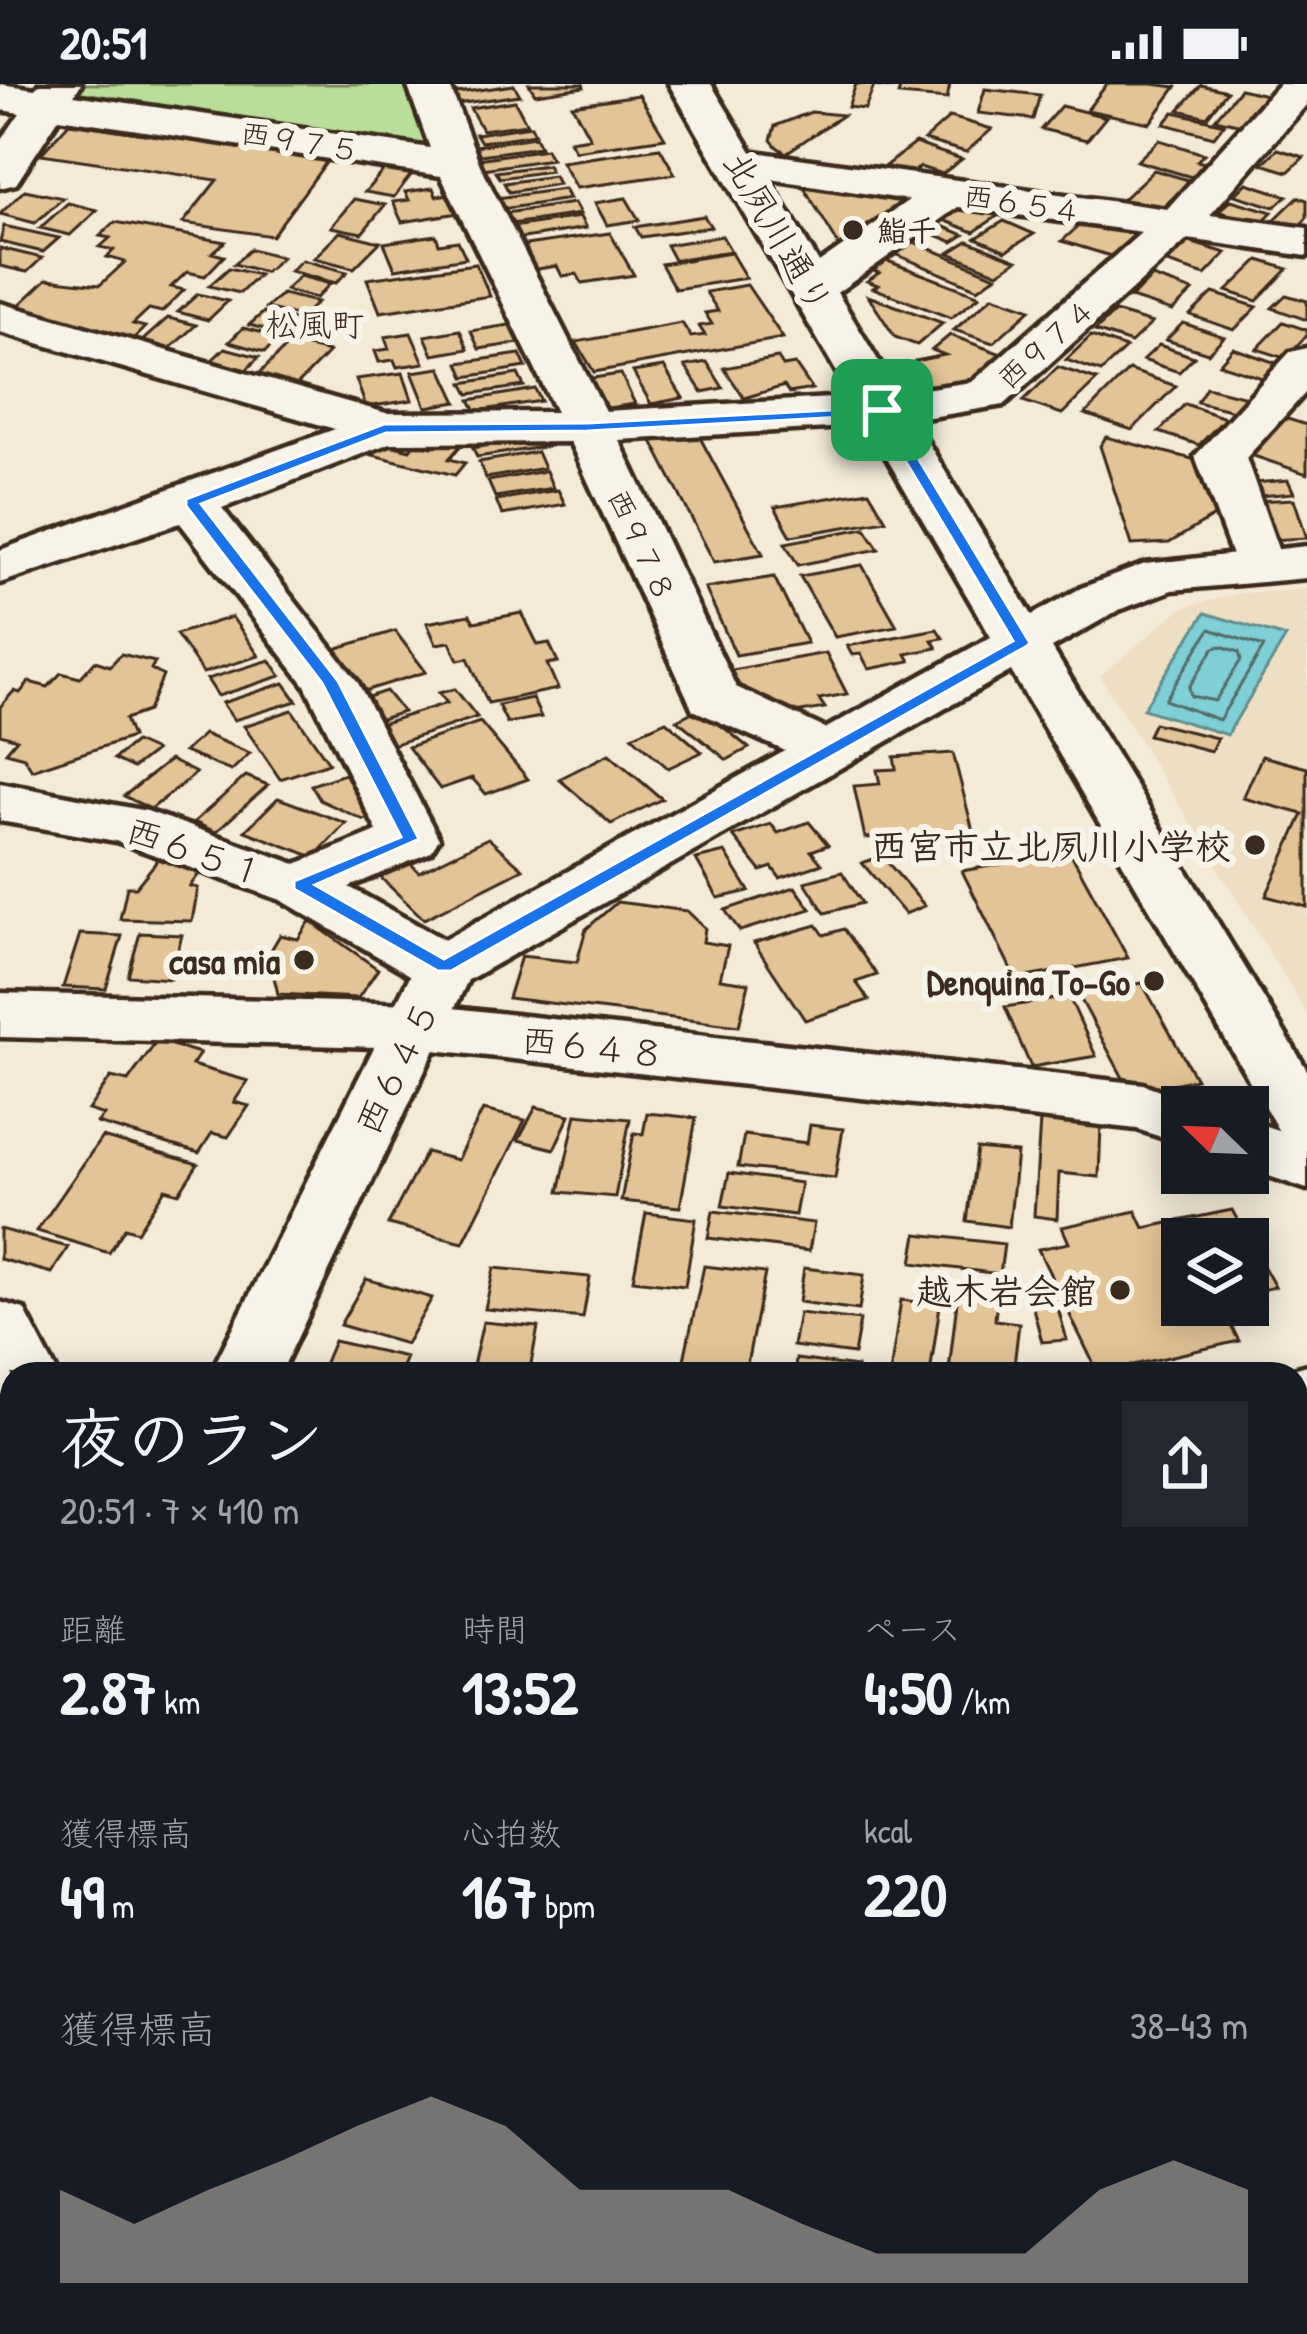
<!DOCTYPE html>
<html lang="ja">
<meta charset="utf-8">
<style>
:root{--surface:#171b24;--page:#242831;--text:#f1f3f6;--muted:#9ea1a6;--accent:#9f9995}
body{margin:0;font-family:"Patrick Hand","Klee One",sans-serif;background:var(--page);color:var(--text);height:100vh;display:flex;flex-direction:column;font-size:45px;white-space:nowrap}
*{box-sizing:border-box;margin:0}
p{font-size:39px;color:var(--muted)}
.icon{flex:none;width:66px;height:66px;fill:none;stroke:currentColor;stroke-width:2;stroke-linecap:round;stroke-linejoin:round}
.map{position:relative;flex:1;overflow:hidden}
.side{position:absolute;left:0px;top:1278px;width:1308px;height:972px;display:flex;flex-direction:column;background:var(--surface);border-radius:36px 36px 0 0;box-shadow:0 6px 30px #0003}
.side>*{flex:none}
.needle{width:78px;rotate:293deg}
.tools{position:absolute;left:1161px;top:1002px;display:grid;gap:24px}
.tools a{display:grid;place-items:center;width:108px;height:108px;border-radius:0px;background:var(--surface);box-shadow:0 6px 30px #0003;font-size:60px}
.pin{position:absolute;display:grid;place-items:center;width:102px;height:102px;color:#fff;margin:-51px;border-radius:24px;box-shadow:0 6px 18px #0006}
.round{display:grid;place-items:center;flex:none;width:126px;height:126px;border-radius:0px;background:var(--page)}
.summary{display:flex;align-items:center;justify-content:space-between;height:204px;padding:0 60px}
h1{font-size:66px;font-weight:700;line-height:90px}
.metrics{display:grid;grid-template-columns:repeat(3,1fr);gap:18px;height:204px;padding:12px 60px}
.metrics div{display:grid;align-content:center}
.metrics b{font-size:60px;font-weight:700}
.metrics small{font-size:33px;font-weight:400}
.metrics p{font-size:33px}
.chart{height:336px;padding:24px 60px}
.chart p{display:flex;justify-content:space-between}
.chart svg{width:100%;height:216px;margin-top:12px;fill:var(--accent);opacity:.7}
.status{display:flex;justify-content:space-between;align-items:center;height:84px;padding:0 60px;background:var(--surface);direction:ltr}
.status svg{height:33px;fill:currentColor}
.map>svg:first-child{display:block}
</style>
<div class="status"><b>20:51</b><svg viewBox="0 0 49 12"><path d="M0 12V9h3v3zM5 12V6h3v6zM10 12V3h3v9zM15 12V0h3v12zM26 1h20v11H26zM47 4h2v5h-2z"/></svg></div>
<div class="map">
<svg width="1307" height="2250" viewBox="0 0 1307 2250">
<rect width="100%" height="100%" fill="#f3ead8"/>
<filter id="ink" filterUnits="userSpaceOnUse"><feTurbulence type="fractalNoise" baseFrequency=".00833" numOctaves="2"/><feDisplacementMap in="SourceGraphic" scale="24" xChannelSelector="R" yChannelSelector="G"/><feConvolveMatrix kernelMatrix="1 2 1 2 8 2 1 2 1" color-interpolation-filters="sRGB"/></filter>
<g filter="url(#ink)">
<path fill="#eedfc4" d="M1307,505V930L1100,592L1181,524L1239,509Z"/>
<path fill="#b9de99" stroke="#7a845c" stroke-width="3" d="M75,0H406L433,66L74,12Z"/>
<path fill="#7ecfd6" stroke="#638d8c" stroke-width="3" d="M1205,529L1286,553L1227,651L1143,625Z"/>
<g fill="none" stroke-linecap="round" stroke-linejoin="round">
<g stroke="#566c68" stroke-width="3">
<path d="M1210,545L1264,563L1219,636L1165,616Z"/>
<path d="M1221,562L1239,568L1241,576L1215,617L1191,612L1189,603L1214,564Z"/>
</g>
</g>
<g fill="#e3c496" stroke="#3b2a1e" stroke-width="3">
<path d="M529,0H583L584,3L535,10Z"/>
<path d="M856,0H894L893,4L874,2L865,25L848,23Z"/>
<path d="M901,0H950L947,15L898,11Z"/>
<path d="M1107,0H1152L1176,3L1150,39L1087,26Z"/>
<path d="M514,1L520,11L456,20L451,10Z"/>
<path d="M1201,1L1227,7L1207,33L1179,26Z"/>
<path d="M985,5L1040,11L1033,35L978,29Z"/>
<path d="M1240,5L1266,11L1242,41L1215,35Z"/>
<path d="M639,11L665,54L575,67L569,57L590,54L572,21Z"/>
<path d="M515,17L527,40L482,46L470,24Z"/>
<path d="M1061,22L1106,33L1087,56L1041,45Z"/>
<path d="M811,28L843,31L786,69L777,63L771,56L775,42Z"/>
<path d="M1174,28L1224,40L1214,53L1164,40Z"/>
<path d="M950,33L992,45L966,68L924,56Z"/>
<path d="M69,39L328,76L272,152L183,139L217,96L41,70Z"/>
<path d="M531,42L535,50L481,58L476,50Z"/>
<path d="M535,53L540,63L480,71L476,62Z"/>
<path d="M1159,56L1204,70L1197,77L1209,80L1195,94L1137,77Z"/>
<path d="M915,59L940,68L962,75L942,90L920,83L910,91L885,82Z"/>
<path d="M660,64L675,90L576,104L561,78Z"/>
<path d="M546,65L551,75L483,85L478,75Z"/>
<path d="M1278,65L1304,73L1288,88L1262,80Z"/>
<path d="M547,81L550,87L500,94L496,88Z"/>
<path d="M386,83L414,87L394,113L365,108Z"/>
<path d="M1154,86L1195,98L1160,124L1120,118Z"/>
<path d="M554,92L558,100L509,108L504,99Z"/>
<path d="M1247,99L1287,112L1275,123L1235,111Z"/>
<path d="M819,100L897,111L906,122L840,163L803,102Z"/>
<path d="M433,104L436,112L449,110L458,129L402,138L393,118L409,116L405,108Z"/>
<path d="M564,105L569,115L502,125L497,114Z"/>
<path d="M25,106L63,114L35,139L0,130Z"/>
<path d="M1298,113L1307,116V134L1295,146L1271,139Z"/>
<path d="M626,114L639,136L607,141L595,119Z"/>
<path d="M354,115L385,121L362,149L331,143Z"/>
<path d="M1231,116L1272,128L1260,140L1218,127Z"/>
<path d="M949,118L969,126L974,122L1002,129L974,148L930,131Z"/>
<path d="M68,119L97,126L70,151L40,144Z"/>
<path d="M574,119L580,130L511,140L506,129Z"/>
<path d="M704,132L711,143L641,153L635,143Z"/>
<path d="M580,133L586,144L517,155L512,143Z"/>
<path d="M930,137L964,151L953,158L919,144Z"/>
<path d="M1004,137L1034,150L1006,167L976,154Z"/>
<path d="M115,138L225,158L212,169L224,172L205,192L187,188L171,203L184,206L162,228L149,225L133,240L145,243L133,255L15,225L47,195L100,201L125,178L107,173L114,166L100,163L110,154L100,152Z"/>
<path d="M1082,139L1104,146L1109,141L1138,150L1114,173L1062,157Z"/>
<path d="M4,142L59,154L43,168L0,158Z"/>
<path d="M340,148L380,158L354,184L314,174Z"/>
<path d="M610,149L634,191L582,199L577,190L562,192L557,182L531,186L519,162Z"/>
<path d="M436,151L439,160L458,157L466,174L395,185L384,159Z"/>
<path d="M722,152L731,167L674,176L666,161Z"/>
<path d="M902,153L996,192L978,205L883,165Z"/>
<path d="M968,157L1017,176L998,189L949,169Z"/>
<path d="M1186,157L1226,169L1205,191L1164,178Z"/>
<path d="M0,164L42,174L27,188L0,182Z"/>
<path d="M251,165L282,173L265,188L234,180Z"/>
<path d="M731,169L746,194L675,205L661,180Z"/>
<path d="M302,176L347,188L336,199L290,187Z"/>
<path d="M885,176L980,212L951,234L873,204L878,201L867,197L879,189L871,186Z"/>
<path d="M1259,176L1288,185L1257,217L1227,207Z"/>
<path d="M476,180L490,212L380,228L367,195Z"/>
<path d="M229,184L259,191L240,209L209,202Z"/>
<path d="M300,192L330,200L316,214L285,206Z"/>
<path d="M1152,193L1193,207L1172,227L1131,214Z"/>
<path d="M747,201L783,254L594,288L576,258L682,239L691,253L705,251L699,242L712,240L705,229L718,227L706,208Z"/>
<path d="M1213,209L1257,223L1234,246L1190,231Z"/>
<path d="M198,210L228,217L208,236L178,228Z"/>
<path d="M282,210L317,218L302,233L266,224Z"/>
<path d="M1286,211L1307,217V236L1272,224Z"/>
<path d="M868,212L943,239L917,261L895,253Z"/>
<path d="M993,212L1031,225L993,259L954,246Z"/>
<path d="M264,228L298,237L284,250L249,241Z"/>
<path d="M1115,228L1152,239L1131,259L1095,247Z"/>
<path d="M168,234L196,241L169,265L141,258Z"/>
<path d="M1283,238L1307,246V251L1285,274L1257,265Z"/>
<path d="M1183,239L1224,253L1208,269L1166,256Z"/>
<path d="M510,241L519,259L479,265L471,247Z"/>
<path d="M243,244L280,253L265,268L229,258Z"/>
<path d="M460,246L468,265L433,271L425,252Z"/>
<path d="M411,249L424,279L397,283L394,276L379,278L375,267L389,265L385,253Z"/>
<path d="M950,251L1004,271L969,300L929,305L915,277L945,271L932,266Z"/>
<path d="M1091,252L1126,264L1101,288L1066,276Z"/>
<path d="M290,259L329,268L296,302L257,292Z"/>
<path d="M1159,261L1194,273L1179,288L1143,276Z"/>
<path d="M225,264L259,273L246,286L211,277Z"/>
<path d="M1233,264L1276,279L1262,294L1219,280Z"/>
<path d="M520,270L526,283L465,293L459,279Z"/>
<path d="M778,274L783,282L795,280L812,305L789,309L784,302L744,314L724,284Z"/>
<path d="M707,278L723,304L702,308L685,282Z"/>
<path d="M664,283L683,314L651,320L633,288Z"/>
<path d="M1058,283L1097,296L1062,330L1023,317Z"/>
<path d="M441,284L457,318L426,323L412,288Z"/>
<path d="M1129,286L1176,302L1132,346L1085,330Z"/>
<path d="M403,289L412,316L366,323L356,295Z"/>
<path d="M518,290L524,302L469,310L463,299Z"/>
<path d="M621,290L635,320L601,325L586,295Z"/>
<path d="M1206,303L1251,314L1242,329L1197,318Z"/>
<path d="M535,305L541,317L476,327L470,316Z"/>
<path d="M1185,320L1225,334L1199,361L1159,348Z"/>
<path d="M1278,332L1307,341V390L1245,369Z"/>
<path d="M698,350L763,470L714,478L652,357Z"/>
<path d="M546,352L550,362L477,373L473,364Z"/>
<path d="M1106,353L1204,378L1221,428L1169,459L1132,461L1100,362Z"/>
<path d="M439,354L462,360L449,375L465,379L455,391L364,369L375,357L410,366L415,359L432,363Z"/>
<path d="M537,368L544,384L486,394L479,378Z"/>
<path d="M546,387L553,404L495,413L488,397Z"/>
<path d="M1288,396L1294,409L1260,412L1254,399Z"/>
<path d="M558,406L565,420L502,431L496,416Z"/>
<path d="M869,407L886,436L791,452L775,423Z"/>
<path d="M1294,415L1307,454L1270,456L1255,417Z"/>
<path d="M865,444L879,465L798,481L785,459Z"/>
<path d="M862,481L897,542L835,553L800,492Z"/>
<path d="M774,493L807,559L736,571L705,504Z"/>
<path d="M522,529L538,561L549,559L558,578L547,580L558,605L488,619L468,574L458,576L450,558L436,560L427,539L470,531L474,538Z"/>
<path d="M232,533L259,572L203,589L176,550Z"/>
<path d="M937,545L943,554L932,556L937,564L906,570L910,577L869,585L861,570L852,571L847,562Z"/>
<path d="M395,547L426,588L361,608L331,566Z"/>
<path d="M826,569L847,610L819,615L825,624L795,629L742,607L731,586Z"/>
<path d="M121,570L155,578L151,585L163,592L148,627L125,635L132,653L32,686L24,673L6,668L17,655L0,650V623L14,607L20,609L29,598L48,603L61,589L80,594L95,577L110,582Z"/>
<path d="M270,576L281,592L218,612L207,595Z"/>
<path d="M284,599L297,617L234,636L222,619Z"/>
<path d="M455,605L477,633L389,662L374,642L447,619L439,609Z"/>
<path d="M386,607L403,628L369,639L353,618Z"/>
<path d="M532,614L541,633L507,639L498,621Z"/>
<path d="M700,624L749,664L727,676L677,636Z"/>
<path d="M292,626L329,679L280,695L244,642Z"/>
<path d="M666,637L702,668L668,684L632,652Z"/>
<path d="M480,638L528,695L486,710L472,694L440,705L408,663Z"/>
<path d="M1154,639L1217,654L1211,667L1148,651Z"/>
<path d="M204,650L250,669L231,687L184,668Z"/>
<path d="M135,658L155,667L133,684L114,675Z"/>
<path d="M953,669L973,747L865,754L854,702L880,700L877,686L896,685L894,673Z"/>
<path d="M609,670L662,715L611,740L559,695Z"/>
<path d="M1262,672L1307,684V823L1266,812L1303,730L1243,714Z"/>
<path d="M170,676L196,689L151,725L124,712Z"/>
<path d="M351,688L378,732L364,736L320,716L311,701Z"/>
<path d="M246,692L268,701L216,748L194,738Z"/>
<path d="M278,714L346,739L314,773L245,747Z"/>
<path d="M809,738L828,761L811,767L822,780L780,794L772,783L761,787L733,752L771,740L778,749Z"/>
<path d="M488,754L523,785L424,835L377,790L406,775L419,788Z"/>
<path d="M725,768L749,807L718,814L696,775Z"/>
<path d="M1070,768L1128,874L1016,895L962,787Z"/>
<path d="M882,772L925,822L905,830L862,779Z"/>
<path d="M160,773L202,786L190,802L198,804L192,837L120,835L127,803H136Z"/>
<path d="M842,788L862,819L825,829L805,798Z"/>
<path d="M795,803L811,825L740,847L725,826Z"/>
<path d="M617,818L687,827L705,844L703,858L728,862L720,895L749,899L739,942L508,914L521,872L577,878L586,845Z"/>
<path d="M310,837L378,885L358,914L278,910L274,893L282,882L264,878L280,851L298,855Z"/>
<path d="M817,841L824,851L844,845L877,891L856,898L869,916L805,936L754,859Z"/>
<path d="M140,849L182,851L170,895L128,892Z"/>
<path d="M80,850L122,852L106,905L63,903Z"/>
<path d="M1142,899L1188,981L1196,995L1159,1003L1123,994L1079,912Z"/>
<path d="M1069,913L1096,972L1031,983L1005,923Z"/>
<path d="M157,957L200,969L192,981L248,997L234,1018L249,1022L228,1053L212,1049L199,1069L97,1039L104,1031L88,1026L111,993L128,997Z"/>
<path d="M536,1023L570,1031L554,1065L518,1056Z"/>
<path d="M483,1026L525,1036L463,1159L388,1140L426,1068L457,1076Z"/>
<path d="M647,1029L696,1034L680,1123L621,1117L634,1049L643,1050Z"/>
<path d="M576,1030L630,1035L615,1113L559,1108Z"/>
<path d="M1040,1036L1101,1041L1099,1093L1059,1089L1057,1135L1034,1132Z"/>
<path d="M810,1041L843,1045L835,1094L738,1083L744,1051L807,1059Z"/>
<path d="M102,1053L198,1080L179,1109L165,1105L137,1148L125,1144L109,1169L37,1147Z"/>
<path d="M977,1065L1017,1069L1009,1143L967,1137Z"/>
<path d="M729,1089L801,1099L795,1131L722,1122Z"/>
<path d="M1232,1126L1275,1203L1248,1209V1155H1182V1221H1220L1239,1257L1098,1289L1038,1165L1069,1159L1062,1143L1136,1127L1144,1144Z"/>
<path d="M713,1127L814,1139L809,1167L708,1154Z"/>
<path d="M646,1129L696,1135L685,1202L633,1196Z"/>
<path d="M0,1145L68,1163L52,1189L0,1175Z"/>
<path d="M917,1150L1004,1160L1000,1190L912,1179Z"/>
<path d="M704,1182L765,1189L745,1290H681Z"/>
<path d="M494,1184L590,1193L583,1234L485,1225Z"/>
<path d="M804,1184L864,1191L859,1226L799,1218Z"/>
<path d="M366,1195L432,1214L406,1260L340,1241Z"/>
<path d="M1050,1196L1067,1256L1042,1258L1026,1198Z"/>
<path d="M958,1209L997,1215L995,1236L1019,1239L1013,1290L949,1286Z"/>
<path d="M901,1216L940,1221L930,1290H890Z"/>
<path d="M799,1229L860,1236L854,1270L793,1262Z"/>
<path d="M483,1238L538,1243L529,1290H471Z"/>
<path d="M334,1257L406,1273L399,1290H320Z"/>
<path d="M796,1275L857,1283L856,1290H794Z"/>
<path d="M0,1450L12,1453V1509L0,1530Z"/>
<path d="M1307,1464V1532L1303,1533L1296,1518V1466Z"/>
<path d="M0,1572L12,1576V1604L0,1623Z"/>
<path d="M1296,1596H1307V1714L1296,1713Z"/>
<path d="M1296,1723L1307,1724V1832L1296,1831Z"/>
<path d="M0,2083L12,2088V2238H37L30,2250H0Z"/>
<path d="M232,2238H367L361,2250H225Z"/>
<path d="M963,2238H1065V2250H964Z"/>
<path d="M1209,2238H1269L1267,2250H1207Z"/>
</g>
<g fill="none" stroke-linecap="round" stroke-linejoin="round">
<defs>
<g id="street">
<path d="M0,0L35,5L39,0H81L74,11L430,64L407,0H449L480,81L605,327L882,311L972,298L1142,148L958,123L828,215L812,219L796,215L789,205L796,195L909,116L725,88L718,79L725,70L740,66L1167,125L1279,0H1307V20L1210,131L1307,144V172L1188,155L1004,321L882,341L619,356L736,603L846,654L854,667L846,680L826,685L693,626L570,358L390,359L222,424L357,597L439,755L431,768L349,803L466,868L474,883L466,898L444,904L422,898L281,816L116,757L0,737V699L147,727L296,780L377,747L305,601L180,439L0,499V466L335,345L0,248V219L386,329L556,328L441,92L59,34L16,100L0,104V58L20,29L0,26Z"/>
<path d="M1307,264V307L1246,374L1283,479L1275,490L1257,495L1239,490L1195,372L1290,268Z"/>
<path d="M0,909L416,920L1143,1000L1206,1023H1182V1060L1137,1045L416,964L0,953Z"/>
<path d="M1248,1036L1307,1056V1105L1248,1085Z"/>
<path d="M0,1218L24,1225L58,1290H12V1314L0,1310Z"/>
<path d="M1307,1281V1337L1296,1339V1290H1276Z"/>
<path d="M12,1314V1370L0,1374V1318Z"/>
<path d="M1296,2100L1307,2102V2188L1296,2186Z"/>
<path d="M506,2238H596L591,2250H501Z"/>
<path d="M1131,2238H1221L1218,2250H1128Z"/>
</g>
<g id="secondary">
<path d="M669,0H711L1032,531L1081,504L1145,480L1307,462V494L1172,506L1119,526L1052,564L1307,986V1063L1284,1056L1011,587L468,896L280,1290H210L422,868L991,553Z"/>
<path d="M12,1726V1815L0,1819V1731Z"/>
</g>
</defs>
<use href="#street" stroke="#3b2a1e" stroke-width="9"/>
<use href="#secondary" stroke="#3b2a1e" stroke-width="9"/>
<use href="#street" fill="#f7f3e8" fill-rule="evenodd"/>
<use href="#secondary" fill="#f7f3e8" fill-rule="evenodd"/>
</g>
</g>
<path fill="#1a73e8" stroke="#fff" stroke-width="3" fill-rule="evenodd" d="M887,323L1030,559L1027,562L451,887H438L294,805V797L401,753L322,599L186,422V415L384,340L588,339ZM878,331L1013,557L444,875L315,801L419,755L338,597L201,420L386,349L588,347Z"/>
<g fill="#3b2a1e" stroke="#f7f3e8" stroke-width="4.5">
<circle cx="853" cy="146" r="12"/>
<circle cx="1255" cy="761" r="12"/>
<circle cx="304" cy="876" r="12"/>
<circle cx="1154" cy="897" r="12"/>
<circle cx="1120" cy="1206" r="12"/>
</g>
<g text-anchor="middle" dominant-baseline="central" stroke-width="12" stroke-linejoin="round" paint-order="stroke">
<g font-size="30" fill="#3b2a1e" stroke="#f7f3e8">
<text transform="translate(300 57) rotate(9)">西９７５</text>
<text transform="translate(1023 119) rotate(8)">西６５４</text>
<text transform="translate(1046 259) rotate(-42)">西９７４</text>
<text transform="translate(642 461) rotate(65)">西９７８</text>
</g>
<g font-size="30" font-weight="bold" fill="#3b2a1e" stroke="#f7f3e8" text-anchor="start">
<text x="877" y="146">鮨千</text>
</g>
<g font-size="33" fill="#3b2a1e" stroke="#f7f3e8">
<text x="315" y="240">松風町</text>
</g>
<g font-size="36" fill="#3b2a1e" stroke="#f7f3e8">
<text transform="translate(779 148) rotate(60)">北夙川通り</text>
<text transform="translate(196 767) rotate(19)">西６５１</text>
<text transform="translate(593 962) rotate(6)">西６４８</text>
<text transform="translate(396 983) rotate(-64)">西６４５</text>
</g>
<g font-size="36" font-weight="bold" fill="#3b2a1e" stroke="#f7f3e8" text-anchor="end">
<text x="1231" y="761">西宮市立北夙川小学校</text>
<text x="280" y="876">casa mia</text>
<text x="1130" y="897">Denquina To-Go</text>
<text x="1096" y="1206">越木岩会館</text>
</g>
</g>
</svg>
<div class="tools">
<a><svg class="needle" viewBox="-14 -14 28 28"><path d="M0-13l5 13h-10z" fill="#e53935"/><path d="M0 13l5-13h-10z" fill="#9ea1a6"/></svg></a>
<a><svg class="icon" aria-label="layers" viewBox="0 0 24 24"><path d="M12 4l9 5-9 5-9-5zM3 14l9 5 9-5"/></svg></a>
</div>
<div class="pin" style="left:882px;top:326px;background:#1e9e55"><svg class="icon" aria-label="arrive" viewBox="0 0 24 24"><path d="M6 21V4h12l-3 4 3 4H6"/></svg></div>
<section class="side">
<div class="summary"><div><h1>夜のラン</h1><p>20:51 · 7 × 410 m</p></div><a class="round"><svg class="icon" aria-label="share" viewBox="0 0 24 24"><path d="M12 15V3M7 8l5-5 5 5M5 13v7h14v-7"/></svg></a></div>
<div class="metrics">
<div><p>距離</p><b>2.87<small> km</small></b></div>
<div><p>時間</p><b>13:52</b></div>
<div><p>ペース</p><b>4:50<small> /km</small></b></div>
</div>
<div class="metrics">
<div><p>獲得標高</p><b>49<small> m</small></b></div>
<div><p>心拍数</p><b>167<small> bpm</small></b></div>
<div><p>kcal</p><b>220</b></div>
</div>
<div class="chart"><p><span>獲得標高</span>38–43 m</p>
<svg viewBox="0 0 160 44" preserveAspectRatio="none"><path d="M0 44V25L10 32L20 25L30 19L40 12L50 6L60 12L70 25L80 25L90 25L100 32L110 38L120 38L130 38L140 25L150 19L160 25V44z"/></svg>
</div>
</section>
</div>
